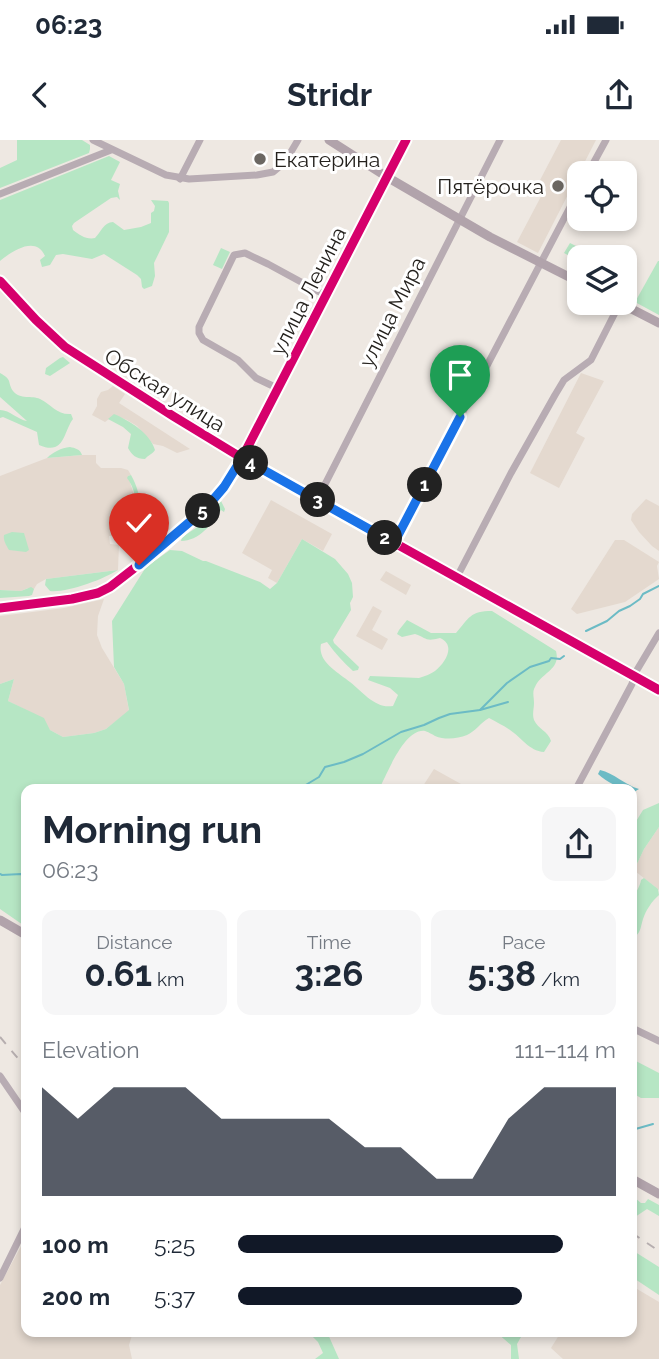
<!DOCTYPE html>
<meta charset="utf-8">
<style>
:root{--surface:#fff;--page:#f6f6f7;--text:#1f2937;--muted:#747a83;--accent:#111827}
body{margin:0;font-family:Raleway,sans-serif;background:var(--page);color:var(--text);height:100vh;display:flex;flex-direction:column;font-size:26px;white-space:nowrap}
*{box-sizing:border-box;margin:0}
p{font-size:23px;color:var(--muted)}
.icon{flex:none;width:38px;height:38px;fill:none;stroke:currentColor;stroke-width:2;stroke-linecap:round;stroke-linejoin:round}
.map{position:relative;flex:1;overflow:hidden}
.panel{position:absolute;left:21px;top:644px;width:616px;height:553px;display:flex;flex-direction:column;background:var(--surface);border-radius:14px;box-shadow:0 4px 10px #0003}
.panel>*{flex:none}
.buttons{position:absolute;left:567px;top:21px;display:grid;gap:14px}
.buttons a{display:grid;place-items:center;width:70px;height:70px;border-radius:14px;background:var(--surface);box-shadow:0 4px 10px #0003;font-size:35px}
.pin{position:absolute;display:grid;place-items:center;width:60px;height:60px;color:#fff;margin:-72px -30px;border-radius:50% 50% 50% 0;rotate:-45deg;box-shadow:0 0 7px #0007}
.pin .icon{rotate:45deg}
.km{position:absolute;width:35px;height:35px;margin:-18px;border-radius:50%;background:#222;color:#fff;font-size:19px;line-height:35px;text-align:center}
.round{display:grid;place-items:center;flex:none;width:74px;height:74px;border-radius:14px;background:var(--page)}
.overview{display:flex;align-items:center;justify-content:space-between;height:119px;padding:0 21px}
h1{font-size:38px;font-weight:700;line-height:52px}
.stats{display:grid;grid-template-columns:repeat(3,1fr);gap:10px;height:119px;padding:7px 21px}
.stats div{display:grid;align-content:center;border-radius:14px;background:var(--page);text-align:center}
.stats b{font-size:35px;font-weight:700}
.stats small{font-size:19px;font-weight:400}
.stats p{font-size:19px}
.chart{height:196px;padding:14px 21px}
.chart p{display:flex;justify-content:space-between}
.chart svg{width:100%;height:126px;margin-top:7px;fill:var(--accent);opacity:.7}
ul{padding:0 21px;list-style:none;font-size:23px}
li{display:grid;grid-template-columns:112px 84px 1fr;align-items:center;height:52px}
li i{height:18px;border-radius:9px;background:var(--accent)}
.status{display:flex;justify-content:space-between;align-items:center;height:49px;padding:0 35px;background:var(--surface);direction:ltr}
.status svg{height:19px;fill:currentColor}
header{display:flex;justify-content:space-between;align-items:center;height:91px;padding:0 21px;background:var(--surface);font-size:32px;font-weight:700}
.map>svg:first-child{display:block}
</style>
<div class="status"><b>06:23</b><svg viewBox="0 0 49 12"><path d="M0 12V9h3v3zM5 12V6h3v6zM10 12V3h3v9zM15 12V0h3v12zM26 1h20v11H26zM47 4h2v5h-2z"/></svg></div>
<header><svg class="icon" aria-label="back" viewBox="0 0 24 24"><path d="M15 5l-7 7 7 7"/></svg>Stridr<svg class="icon" aria-label="share" viewBox="0 0 24 24"><path d="M12 15V3M7 8l5-5 5 5M5 13v7h14v-7"/></svg></header>
<div class="map">
<svg width="659" height="1219" viewBox="0 0 659 1219">
<rect width="100%" height="100%" fill="#eee8e2"/>
<g fill="#e4d9cf">
<path d="M561,0H596L538,113L517,102L546,47L539,42Z"/>
<path d="M581,233L604,241L576,293L585,298L559,348L530,333Z"/>
<path d="M113,246L125,254L119,263L190,309L177,313L163,306L153,304L137,286L127,280L114,275L105,282L92,275L97,266V259L101,252L108,250Z"/>
<path d="M82,315H96V323L101,328H121L128,330L131,335L128,336L137,364L136,372L134,375H119L120,396H109L110,404L119,405L118,430L46,439L37,444L34,449L28,448L21,451L0,450V336L47,318Z"/>
<path d="M646,359L659,366V411L652,406L639,392L631,380L632,374Z"/>
<path d="M271,360L332,394L323,411L302,399L277,443L268,438L272,430L242,413Z"/>
<path d="M615,400H624L659,422L657,426L659,439L625,462L577,474L571,469Z"/>
<path d="M386,431L411,445L406,455L380,440Z"/>
<path d="M104,459L98,476L97,495L102,508L124,544L129,571L106,589L94,593L63,597L50,590L24,569L8,561L14,539L0,544V476L64,468Z"/>
<path d="M373,466L382,471L372,490L388,499L382,510L356,496Z"/>
<path d="M434,629L470,649H396L398,644L421,649Z"/>
<path d="M659,687V750L635,731V728L644,709Z"/>
<path d="M26,1097V1192H133L129,1205L132,1219H0V1145Z"/>
<path d="M632,1146L659,1162V1219H563L551,1208L561,1192H632Z"/>
</g>
<g fill="#b6e6c4">
<path d="M17,0H82L90,5V9L89,13L0,48V28L17,20Z"/>
<path d="M109,16L120,22L111,40L120,44L118,51L120,60L117,57L111,58L74,83L72,86L73,90C79,95 87,100 95,98C101,92 104,82 113,82L124,90L141,87L151,83V73L154,71L155,66L151,60L168,61L169,63V92L154,123L155,136L152,146L144,149L142,147L141,139L137,135L104,114L92,119L63,114L56,115L50,125L42,127L40,120L45,116C36,95 12,111 0,121V60Z"/>
<path d="M570,103L596,116V117H579V121L564,113Z"/>
<path d="M221,108L230,112L222,129L213,125Z"/>
<path d="M658,121H659V175L635,162Z"/>
<path d="M63,217L70,223L50,236L45,234L46,228L60,218Z"/>
<path d="M0,233C13,240 7,242 13,251C20,260 32,255 40,259C52,265 57,275 71,274L73,279C63,292 65,316 39,305L37,292L3,277L0,278V270C10,270 18,280 27,281L0,257Z"/>
<path d="M114,274C130,281 150,293 155,310C153,314 148,315 145,319C136,319 132,315 128,308L131,294L123,287L108,279Z"/>
<path d="M70,307C75,308 80,309 82,315L47,318C53,312 61,308 70,307Z"/>
<path d="M131,335C139,349 141,364 143,379L139,382L135,380C134,374 137,368 136,362C135,354 132,344 127,338L128,336Z"/>
<path d="M221,361L225,369L224,372L221,370C212,384 199,401 181,401L182,397L196,388Z"/>
<path d="M12,392L24,393L29,410L26,412L9,410C6,405 3,400 4,395Z"/>
<path d="M302,399L335,419L348,434L352,443L353,457L350,463L351,470L333,500L334,503L359,527L358,530L353,531C343,522 335,513 327,502L321,504C317,522 339,533 350,542C363,552 375,569 393,566L398,555L390,548L368,540L370,536L419,538C425,536 431,534 435,531C446,522 456,505 440,498C425,502 427,498 415,494L402,497L397,494L399,490L407,480L431,493H456C469,478 470,471 492,471L556,511C561,530 542,532 535,547C532,552 534,557 534,563C534,568 532,575 534,580C538,589 548,591 551,601L544,612C529,611 521,597 510,590C503,585 496,582 489,578C480,583 476,591 467,595C457,599 445,600 435,596C434,595 426,591 425,591C404,588 387,635 379,649H26V787L0,769V544L14,539L8,561L44,578L50,590L63,597L94,593L106,589L129,570L124,544L114,527L112,481L146,427L170,410L182,411L203,421H206L260,442L270,449L277,443Z"/>
<path d="M118,430C104,439 67,453 50,451L45,445L46,439Z"/>
<path d="M31,447L34,449L32,455L29,456L0,458V450L21,451Z"/>
<path d="M659,663V687L644,709L635,728L632,750V688L643,670Z"/>
<path d="M644,738L658,749L659,755C652,761 646,770 643,779C640,789 641,793 632,799C632,785 630,770 634,757C636,751 640,747 641,740Z"/>
<path d="M632,919L659,933V958H641L632,953Z"/>
<path d="M632,1052L635,1058L641,1063H645L648,1059L659,1065V1076L647,1069L632,1079Z"/>
<path d="M632,1110L659,1127V1155L632,1137Z"/>
<path d="M308,1192H327L339,1219H315L323,1213L318,1202Z"/>
<path d="M496,1192H518L521,1197L517,1204L519,1219H511V1205Z"/>
</g>
<path fill="#6cbbc5" d="M600,630C614,633 625,645 639,649L634,652H632V649C619,649 607,642 598,634Z"/>
<g fill="none" stroke-linecap="round" stroke-linejoin="round">
<g stroke="#6cbbc5" stroke-width="2">
<path d="M586,491L607,481L619,471L630,466L640,459L643,454L659,446"/>
<path d="M480,570L507,543L530,527L549,521L551,518L560,519L564,516"/>
<path d="M299,649L319,637L325,627L344,622L363,614L401,592L424,585L439,578L450,574L480,570L508,562"/>
<path d="M0,734L2,735L21,734L26,739"/>
<path d="M632,990L653,984"/>
</g>
<g stroke="#b8acb3" stroke-width="7">
<path d="M93,0L166,35L189,39L257,35L273,32L285,22L298,0"/>
<path d="M588,33L606,0"/>
<path d="M180,39L200,0"/>
<path d="M0,54L111,10"/>
<path d="M0,141L36,180L65,207L173,276L242,318L659,550"/>
<path d="M277,248L256,238L238,220L203,200L199,193V187L234,115L245,113L268,124L325,155"/>
<path d="M317,360L500,0"/>
<path d="M394,403L579,50"/>
<path d="M457,437L511,333L555,255L564,240L591,220L620,163"/>
<path d="M0,468L72,459L98,453L110,447L168,402L206,368L224,347L242,318L406,0"/>
<path d="M576,649L632,544L634,535L659,493"/>
<path d="M632,888L659,901"/>
<path d="M0,936L26,974"/>
<path d="M0,1138L26,1085"/>
</g>
<g stroke="#b1a3ab" stroke-width="9">
<path d="M329,0L387,37L490,97L579,142"/>
<path d="M620,163L659,183"/>
<path d="M0,780L26,795"/>
<path d="M632,1039L659,1054"/>
</g>
<g stroke="#b6aeaf" stroke-width="2" stroke-dasharray="9 9" stroke-linecap="butt">
<path d="M0,897L26,928"/>
<path d="M632,1093L659,1111"/>
</g>
<defs>
<g id="cycleway">
<path d="M0,141L36,180L65,207L173,276L242,318L659,550"/>
<path d="M0,468L72,459L98,453L110,447L168,402L206,368L224,347L242,318L406,0"/>
</g>
</defs>
<use href="#cycleway" stroke="#fff" stroke-width="13"/>
<use href="#cycleway" stroke="#d6006c" stroke-width="9"/>
</g>
<g fill="none" stroke-linecap="round" stroke-linejoin="round">
<defs>
<path id="route" d="M139,425L206,368L224,347L242,318L394,403L460,277"/>
</defs>
<use href="#route" stroke="#fff" stroke-width="14"/>
<use href="#route" stroke="#1a73e8" stroke-width="9"/>
</g>
<g fill="#6b6762" stroke="#fff" stroke-width="2.5">
<circle cx="260" cy="19" r="7"/>
<circle cx="558" cy="46" r="7"/>
</g>
<g text-anchor="middle" dominant-baseline="central" stroke-width="6" stroke-linejoin="round" paint-order="stroke">
<g font-size="21" fill="#24211d" stroke="#fff" text-anchor="start">
<text x="274" y="19">Екатерина</text>
<text x="544" y="46" text-anchor="end">Пятёрочка</text>
</g>
<g font-size="21" fill="#24211d" stroke="#fff">
<text transform="translate(308 151) rotate(-63)">улица Ленина</text>
<text transform="translate(392 172) rotate(-63)">улица Мира</text>
<text transform="translate(165 250) rotate(32)">Обская улица</text>
</g>
</g>
</svg>
<div class="buttons">
<a><svg class="icon" aria-label="locate" viewBox="0 0 24 24"><circle cx="12" cy="12" r="6"/><path d="M12 2v4M12 18v4M2 12h4M18 12h4"/></svg></a>
<a><svg class="icon" aria-label="layers" viewBox="0 0 24 24"><path d="M12 4l9 5-9 5-9-5zM3 14l9 5 9-5"/></svg></a>
</div>
<div class="pin" style="left:460px;top:277px;background:#1e9e55"><svg class="icon" aria-label="arrive" viewBox="0 0 24 24"><path d="M6 21V4h12l-3 4 3 4H6"/></svg></div>
<div class="pin" style="left:139px;top:425px;background:#d93025"><svg class="icon" aria-label="check" viewBox="0 0 24 24"><path d="M5 12l5 5 9-10"/></svg></div>
<b class="km" style="left:425px;top:345px">1</b>
<b class="km" style="left:385px;top:398px">2</b>
<b class="km" style="left:318px;top:360px">3</b>
<b class="km" style="left:251px;top:323px">4</b>
<b class="km" style="left:203px;top:371px">5</b>
<section class="panel">
<div class="overview"><div><h1>Morning run</h1><p>06:23</p></div><a class="round"><svg class="icon" aria-label="share" viewBox="0 0 24 24"><path d="M12 15V3M7 8l5-5 5 5M5 13v7h14v-7"/></svg></a></div>
<div class="stats">
<div><p>Distance</p><b>0.61<small> km</small></b></div>
<div><p>Time</p><b>3:26</b></div>
<div><p>Pace</p><b>5:38<small> /km</small></b></div>
</div>
<div class="chart"><p><span>Elevation</span>111–114 m</p>
<svg viewBox="0 0 160 44" preserveAspectRatio="none"><path d="M0 44V6L10 17L20 6L30 6L40 6L50 17L60 17L70 17L80 17L90 27L100 27L110 38L120 38L130 17L140 6L150 6L160 6V44z"/></svg>
</div>
<ul>
<li><b>100 m</b>5:25<i style="width:86%"></i></li>
<li><b>200 m</b>5:37<i style="width:75%"></i></li>
</ul>
</section>
</div>
